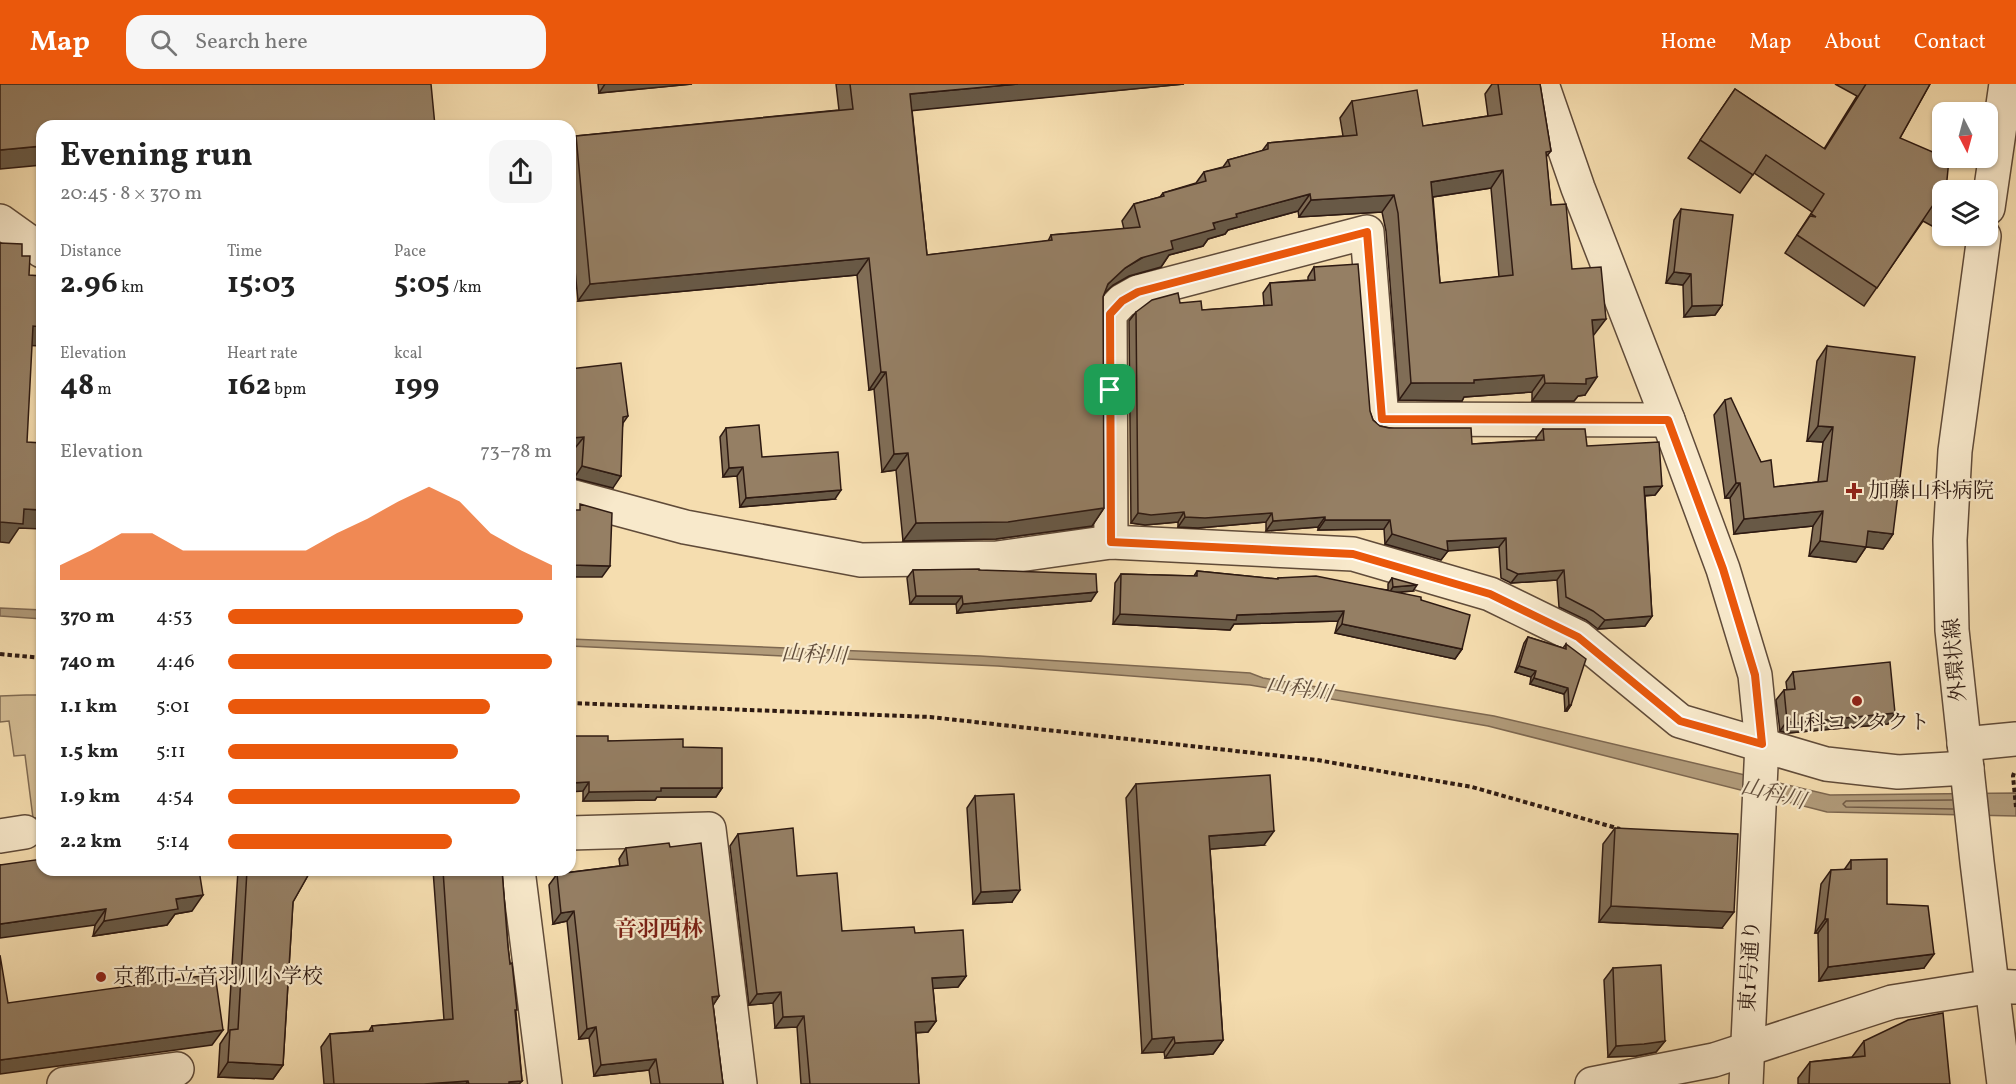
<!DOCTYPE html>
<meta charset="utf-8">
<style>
:root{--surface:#fff;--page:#f6f6f6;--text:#222;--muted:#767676;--accent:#ea580c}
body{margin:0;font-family:Vollkorn,"Noto Serif JP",serif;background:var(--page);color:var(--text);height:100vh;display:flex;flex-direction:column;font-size:22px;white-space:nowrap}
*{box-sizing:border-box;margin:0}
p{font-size:20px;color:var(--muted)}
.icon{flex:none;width:33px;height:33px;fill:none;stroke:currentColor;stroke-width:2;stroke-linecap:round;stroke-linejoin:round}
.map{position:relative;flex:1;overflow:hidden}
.sheet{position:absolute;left:36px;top:36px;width:540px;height:756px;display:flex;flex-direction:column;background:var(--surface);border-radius:18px;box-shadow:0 2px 4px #0004}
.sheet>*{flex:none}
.needle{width:39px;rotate:174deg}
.buttons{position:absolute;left:1932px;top:18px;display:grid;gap:12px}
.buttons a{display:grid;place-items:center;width:66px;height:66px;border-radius:12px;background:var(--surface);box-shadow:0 2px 4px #0004;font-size:30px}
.pin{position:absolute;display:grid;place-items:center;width:51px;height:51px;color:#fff;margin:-26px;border-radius:12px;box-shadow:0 3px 9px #0006}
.round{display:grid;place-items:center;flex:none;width:63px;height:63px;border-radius:18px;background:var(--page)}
.overview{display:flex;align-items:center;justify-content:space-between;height:102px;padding:0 24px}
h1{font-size:33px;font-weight:700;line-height:45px}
.figures{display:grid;grid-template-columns:repeat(3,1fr);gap:9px;height:102px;padding:6px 24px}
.figures div{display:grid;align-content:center}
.figures b{font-size:30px;font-weight:700}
.figures small{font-size:16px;font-weight:400}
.figures p{font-size:16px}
.chart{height:168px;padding:12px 24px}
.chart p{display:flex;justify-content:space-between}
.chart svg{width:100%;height:108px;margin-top:6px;fill:var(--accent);opacity:.7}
ul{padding:0 24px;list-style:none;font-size:20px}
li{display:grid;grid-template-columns:96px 72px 1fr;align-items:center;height:45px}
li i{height:15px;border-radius:8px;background:var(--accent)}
header{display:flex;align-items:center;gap:36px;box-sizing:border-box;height:84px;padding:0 30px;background:var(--accent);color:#fff}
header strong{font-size:28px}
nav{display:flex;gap:33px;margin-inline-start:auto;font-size:21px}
.search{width:420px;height:54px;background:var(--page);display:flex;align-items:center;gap:15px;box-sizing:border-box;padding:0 21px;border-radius:18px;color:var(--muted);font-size:22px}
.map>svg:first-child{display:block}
</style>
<header>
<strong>Map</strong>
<div class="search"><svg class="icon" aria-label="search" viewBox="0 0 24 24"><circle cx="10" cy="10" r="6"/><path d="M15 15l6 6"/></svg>Search here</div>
<nav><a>Home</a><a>Map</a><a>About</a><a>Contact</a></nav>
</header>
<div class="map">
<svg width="2016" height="1000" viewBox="0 0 2016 1000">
<rect width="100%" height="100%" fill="#f5ddaf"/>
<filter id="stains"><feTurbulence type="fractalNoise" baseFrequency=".00333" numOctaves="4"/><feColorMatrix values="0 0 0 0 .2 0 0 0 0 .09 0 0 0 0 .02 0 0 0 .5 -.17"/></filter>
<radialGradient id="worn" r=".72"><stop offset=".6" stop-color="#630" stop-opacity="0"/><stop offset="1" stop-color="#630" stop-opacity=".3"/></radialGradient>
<path fill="#d3bc94" stroke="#806b53" stroke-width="1.5" d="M26,611H42V733L33,734L25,671L14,672L9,637L0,638V612Z"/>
<g fill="#b19b7a" stroke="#7d6750" stroke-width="1.5">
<path d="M0,524L42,526V535L0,532Z"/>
<path d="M570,555L980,572L1250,589L1263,594L1494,632L1830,711L2016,709V732L1827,728L1488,642L1250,601L998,582L570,562Z"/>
</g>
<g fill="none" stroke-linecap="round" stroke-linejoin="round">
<path stroke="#705a46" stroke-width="1.5" d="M1952,716L1846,717L1843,720L1846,723L1953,725"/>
<defs>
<g id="minor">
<path d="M1542,0L1578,104L1668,336L1723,485L1755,591L1762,660L1746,1000"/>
<path d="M1988,124L2006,0"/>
<path d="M0,137L42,167"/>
<path d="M1984,152L1955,367L1950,456L1952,546L1977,778L2004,1000"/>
<path d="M570,412L685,443L861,476L997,474L1111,458L1353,470L1490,510L1578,553L1680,637L1826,680L1898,688L1967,684"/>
<path d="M1111,458L1110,230L1122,217L1138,208L1367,148L1382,335L1668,336"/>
<path d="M1964,660L2016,655"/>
<path d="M570,749L709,745L740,1000"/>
<path d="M0,752L25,748"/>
<path d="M518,786L545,1000"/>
<path d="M64,1000L177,985"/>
<path d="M1592,1000L1714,976L1892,918L1993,902L2014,903"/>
</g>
</defs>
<use href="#minor" stroke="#604b39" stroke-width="36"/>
<g stroke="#2e1a12" stroke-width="4" stroke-dasharray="4.5 3" stroke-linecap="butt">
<path d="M0,570L42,574"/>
<path d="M570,619L930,633L1317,676L1472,703L1620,745"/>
<path d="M2014,689L2013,692L2016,723"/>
</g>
<use href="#minor" stroke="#f8e9cb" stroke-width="33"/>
</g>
<g fill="#806d56" stroke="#2e1a12" stroke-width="1.5" fill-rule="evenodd">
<path d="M598,0H692L599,9Z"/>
<path d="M836,0H1184L912,26L927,171L1048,157L1051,151L1124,145L1122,137L1134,120L1160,113L1163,109L1196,99L1204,88L1223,83L1228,76L1262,67L1268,59L1343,52L1340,34L1352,17L1423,42L1488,32L1485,10L1492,0H1540L1551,67L1546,73L1551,121L1593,252L1585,311L1578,312L1574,317H1532V308L1464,313L1462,317L1399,316L1386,147L1382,128L1299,133L1298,127L1228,146L1225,150L1208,155L1203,162L1169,171L1161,183L1129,192L1113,201L1105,208L1103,213L1104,424L1092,442L996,455L903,457L896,386L882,388L874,305L869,306L857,191L578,217L570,134V60L576,52L839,26ZM1491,104L1499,193L1440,199L1433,113Z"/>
<path d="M1835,0H1930L1900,54L1942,106V127L1932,142L1923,137L1864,222L1785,169L1812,128L1754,89L1740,109L1688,74L1735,5L1824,65L1857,12Z"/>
<path d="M1681,125L1722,221L1715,231L1684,233L1683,201L1666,199L1674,136Z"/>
<path d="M1314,183L1373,336L1380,342L1472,360L1536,356V354L1543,345L1587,362L1662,402L1655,411L1645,412L1652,532L1645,542L1598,545L1586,536L1559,523L1557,496L1511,499L1501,494L1499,463L1448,466L1441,476L1385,460L1384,445L1318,446V443L1266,447V438L1198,444L1178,443V438L1145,441L1131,439L1129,237L1136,228L1180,219L1202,226L1264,222L1263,209L1270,199L1308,196V193Z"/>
<path d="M1827,262L1893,450L1883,465L1866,463L1856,478L1809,472L1813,442L1734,450L1730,414H1725L1714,331L1725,316L1761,378L1774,403L1818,398L1823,358L1807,357L1817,277Z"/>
<path d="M570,285L628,332L623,339L613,404L574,394L575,364L570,365Z"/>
<path d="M726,344L762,373L835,415L740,423L737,392L723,393L720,353Z"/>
<path d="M913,486H979L1091,517L957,529L956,520H910L907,494Z"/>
<path d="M1197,487L1277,495L1278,494L1388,506V500L1392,494L1413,507L1398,508L1421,516L1462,565L1455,575L1335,549L1338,537L1234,540L1230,546L1113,540L1115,499L1121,490L1194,492Z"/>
<path d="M1528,553L1563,564L1566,560L1571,621L1567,627H1565L1564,610L1530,600L1531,593L1515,588L1524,559Z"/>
<path d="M1793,588L1895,629L1888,640L1788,649L1780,647L1776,616L1784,606H1787L1786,598Z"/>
<path d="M608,657L683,663L722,704L716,713H657L655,716L583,717V707Z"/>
<path d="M1136,700L1264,761L1210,765L1223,956L1213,970L1165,974L1164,968L1142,969L1126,714Z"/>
<path d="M975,712L1012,818L973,820L967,724Z"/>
<path d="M1615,744L1722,844L1599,838L1603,760Z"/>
<path d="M738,750L797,792L842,847L915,849L966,892L958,903L933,904L936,937L928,948L916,949L919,1000H801L797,943L775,944L773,919L749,921L730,762Z"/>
<path d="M670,763L719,912L713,921L723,1000H651L649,986L594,992L589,954L579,955L567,837L553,840L549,801L557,790L620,782L619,775L626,764Z"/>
<path d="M1851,776L1887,820L1924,884L1819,897L1818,849H1815L1821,800L1831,786H1844Z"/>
<path d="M0,781L192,827L175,830L167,841L93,852L95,841Z"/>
<path d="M238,786H311L293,818L283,981L273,995L218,993L220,960L228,948Z"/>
<path d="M433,786H502L508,863L516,928L522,997L519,1000H324L321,963L330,950L369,947L372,942L444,936Z"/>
<path d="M1613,884L1665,957L1656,968L1636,972L1608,973L1604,896Z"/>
<path d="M1864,957L1950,1000H1798V994L1810,978L1852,973Z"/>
</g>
<g fill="#685946" stroke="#2e1a12" stroke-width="1.5">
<path d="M605,0H692L599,9Z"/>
<path d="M1018,0H1184L898,28L910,10Z"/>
<path d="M42,62V81L0,85V66Z"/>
<path d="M1503,86L1491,104L1419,115L1431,98Z"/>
<path d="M1310,110L1298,127L1228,146L1225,150L1208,155L1203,162L1169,171L1161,183L1129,192L1113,201L1096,217L1108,200L1125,184L1171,157L1236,130Z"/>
<path d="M1394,111L1382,128L1299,133L1311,116Z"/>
<path d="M869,174L857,191L578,217L590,200Z"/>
<path d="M1674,188L1691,190L1683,201L1666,199Z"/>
<path d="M1722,221L1715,231L1684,233L1692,222Z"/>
<path d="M1606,235L1593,252L1592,236Z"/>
<path d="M33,242L42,243V262L19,261Z"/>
<path d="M881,288H886L874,305L869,306Z"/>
<path d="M1544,291L1532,308L1464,313L1462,317L1399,316L1411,299L1474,296Z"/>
<path d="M1597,293L1585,311L1578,312L1574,317H1532L1545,299Z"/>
<path d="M1818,342L1833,343L1823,358L1807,357Z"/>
<path d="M584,353L575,364L570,365V354Z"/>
<path d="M908,369L896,386L882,388L894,370Z"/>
<path d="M582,382L621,392L613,404L574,394Z"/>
<path d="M743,383L737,392L723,393L729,384Z"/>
<path d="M1736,399H1740L1730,414H1725Z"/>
<path d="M1662,402L1655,411L1637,412L1644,403Z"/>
<path d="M841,406L835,415L740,423L746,414Z"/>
<path d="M1104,424L1092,442L996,455L903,457L916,439Z"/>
<path d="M24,425L42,426V445L19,444L9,459L0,458V438Z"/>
<path d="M1823,427L1813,442L1734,450L1744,435Z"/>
<path d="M1184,428L1178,438L1145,441L1131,439L1138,429Z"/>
<path d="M1272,429L1266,438L1198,444L1178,443L1185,433Z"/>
<path d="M1325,433L1318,443L1266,447L1273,437Z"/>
<path d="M1325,436H1390L1384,445L1318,446Z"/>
<path d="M1868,447L1893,450L1883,465L1860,462L1866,463L1856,478L1809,472L1820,457Z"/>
<path d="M1392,450L1447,457L1506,454L1499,463L1448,467L1441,476L1385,460Z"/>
<path d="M570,481L610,482L602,493H570Z"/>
<path d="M1564,486L1557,496L1511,499L1518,490Z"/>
<path d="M1417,501L1413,507L1389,509L1393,503Z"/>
<path d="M1097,508L1091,517L957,529L963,520Z"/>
<path d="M916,512H962L956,520H910Z"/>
<path d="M1344,527L1338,537L1234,540L1230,546L1113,540L1120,530L1237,531Z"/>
<path d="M1652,532L1645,542L1598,545L1605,536Z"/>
<path d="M1342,540L1462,565L1455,575L1335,549Z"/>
<path d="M1519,582L1536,587L1531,593L1515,588Z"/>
<path d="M1534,594L1568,604L1564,610L1530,600Z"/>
<path d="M1569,621H1571L1567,627H1565Z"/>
<path d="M1895,629L1888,640L1788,649L1780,647L1787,637Z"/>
<path d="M589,698L583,707L570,708V699Z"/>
<path d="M661,704H722L716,713H657L655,716L583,717L589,708Z"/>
<path d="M1274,747L1264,761L1199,766L1209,752Z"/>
<path d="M1020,806L1012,818L973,820L981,808Z"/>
<path d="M203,811L192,827L175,830L167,841L93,852L104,837L176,815Z"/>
<path d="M1611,822L1734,828L1722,844L1599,838Z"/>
<path d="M106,825L95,841L0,854V840Z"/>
<path d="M574,827L567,837L553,840L561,829Z"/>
<path d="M1825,835H1828L1818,849H1815Z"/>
<path d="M1934,870L1924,884L1819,897L1828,883Z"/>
<path d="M966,892L958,903L925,905L932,894Z"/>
<path d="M781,908L773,919L749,921L757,910Z"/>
<path d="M719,912L712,923V913Z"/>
<path d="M804,932L797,943L775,944L783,933Z"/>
<path d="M936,937L928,948L907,949L915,938Z"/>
<path d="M596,943L589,954L579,955L587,945Z"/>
<path d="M223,946L212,961L0,990V976Z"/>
<path d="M1174,953L1164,968L1142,969L1152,955Z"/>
<path d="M1223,956L1213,970L1165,974L1175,959Z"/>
<path d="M1665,957L1656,968L1636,972L1608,973L1616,962Z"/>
<path d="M656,975L649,986L594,992L601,981Z"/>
<path d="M228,978L283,981L273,995L218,993Z"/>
<path d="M468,997L466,1000H424Z"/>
<path d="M522,997L519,1000H507L509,998Z"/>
</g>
<g fill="#957f64" stroke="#2e1a12" stroke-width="1.5" fill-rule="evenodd">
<path d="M0,0H431L435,42H42V62L0,66Z"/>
<path d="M850,0H1018L910,10L927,171L1052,156L1051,151L1140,143L1134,120L1164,112L1163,109L1206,97L1204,88L1230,82L1228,76L1268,65V59L1357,51L1352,17L1417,6L1423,42L1502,30L1498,0H1540L1551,67L1546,68L1551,121L1566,120L1572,185L1601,183L1606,235L1592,236L1597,293L1586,295V300L1545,299L1544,291L1474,296V299H1411L1398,129L1394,111L1311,116L1310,110L1236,130L1237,133L1213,139L1215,145L1171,157L1173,165L1141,174L1125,184L1108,200L1103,213L1104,424L1008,438L916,439L908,369L894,370L886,288H881L869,174L590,200L576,52L853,25ZM1503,86L1513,191L1440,199L1431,98Z"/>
<path d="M1866,0H1930L1900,54L1942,72V74L1949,75L1946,106H1942V123L1935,118L1877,204L1797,151L1810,132L1816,133L1811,130L1824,110L1766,71L1753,91L1700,56L1735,5L1825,65Z"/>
<path d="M1681,125L1733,131L1722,221L1692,222L1691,190L1674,188Z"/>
<path d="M0,159L22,160V172H30L29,191L42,192V243L33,242L27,358L42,359V426L24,425L23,440L0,438Z"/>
<path d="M1358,180L1370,327L1373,336L1380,342L1389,344H1471L1472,360L1544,356L1543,345H1585L1587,362L1659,358L1662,402L1644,403L1652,532L1605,536L1593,527L1566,513L1564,486L1518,490L1507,485L1506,454L1447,457L1448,467L1392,450L1390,436H1325V433L1273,437L1272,429L1205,434L1185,433L1184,428L1151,431L1138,429L1136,228L1152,216L1178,209L1180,219L1201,217L1202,226L1272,221L1270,199L1315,196L1314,183Z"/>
<path d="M1827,262L1915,273L1893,450L1868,447L1866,463L1820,457L1823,427L1744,435L1740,399H1736L1725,316L1731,314L1761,378L1771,376L1774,403L1827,397L1833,343L1818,342Z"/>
<path d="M621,279L628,332L623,333L621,392L582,382L584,353L570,354V285Z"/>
<path d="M759,341L762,373L838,368L841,406L746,414L743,383L729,384L726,344Z"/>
<path d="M580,420L612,429L610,482L570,481V426H580Z"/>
<path d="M979,485V486L1096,490L1097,508L963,520L962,512H916L913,486Z"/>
<path d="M1197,487L1278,495V494L1316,492L1421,513V516L1470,531L1462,565L1342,540L1344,527L1237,531L1236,536L1120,530L1121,490L1197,492Z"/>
<path d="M1392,494L1417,501L1393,503Z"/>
<path d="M1528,553L1566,565V560L1586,575L1571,621H1569L1568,604L1534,594L1536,587L1519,582Z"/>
<path d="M1890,578L1895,629L1796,639L1787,637L1784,606L1795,605L1793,588Z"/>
<path d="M570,652H608V657L683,655V663L722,664V704H661V707L589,708V698L570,699Z"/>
<path d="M1270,691L1274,747L1209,752L1223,956L1175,959L1174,953L1152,955L1136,700Z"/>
<path d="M1014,710L1020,806L981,808L975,712Z"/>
<path d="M793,744L797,792L837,789L842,847L914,843L915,849L963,846L966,892L932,894L936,937L915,938L919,1000H810L804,932L783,933L781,908L757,910L738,750Z"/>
<path d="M1615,744L1738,750L1734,828L1611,822Z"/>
<path d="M669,759L670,763L701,759L719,912L712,913L723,1000H660L656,975L601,981L596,943L587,945L574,827L561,829L557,790L628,781L626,764Z"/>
<path d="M42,775V786H199L203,811L176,815L178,825L104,837L106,825L0,840V781Z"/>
<path d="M1887,775V820L1928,822L1934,870L1828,883V835H1825L1831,786L1851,785V776Z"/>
<path d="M247,786H311L293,818L283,981L228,978L230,946L238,945Z"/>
<path d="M443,786H502L508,863L510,880L512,879L517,926H515L522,997L509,998V1000H469L468,997L424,1000H334L330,950L373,947L372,942L453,935Z"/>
<path d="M0,871L8,919L215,890L223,946L0,976Z"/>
<path d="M1661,881L1665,957L1644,960L1616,962L1613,884Z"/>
<path d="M1943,929L1950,1000H1809L1810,978L1865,972L1864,957L1908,936Z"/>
</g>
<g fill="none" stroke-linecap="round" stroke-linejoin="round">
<defs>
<path id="route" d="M1367,148L1382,335L1668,336L1723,485L1755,591L1762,660L1680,637L1578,553L1490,510L1353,470L1111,458L1110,230L1122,217L1138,208Z"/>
</defs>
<use href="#route" stroke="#fff" stroke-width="12"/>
<use href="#route" stroke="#ea580c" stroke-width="8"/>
</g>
<g fill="#8f2418" stroke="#f8e9cb" stroke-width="2">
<path d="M1851 398h6v6h6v6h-6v6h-6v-6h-6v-6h6z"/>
<circle cx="1857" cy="617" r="6"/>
<circle cx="101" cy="893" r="6"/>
</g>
<g text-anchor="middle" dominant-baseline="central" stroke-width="4.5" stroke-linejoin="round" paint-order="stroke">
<g font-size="21" fill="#2e1a12" stroke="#f8e9cb" text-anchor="start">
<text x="1868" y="407">加藤山科病院</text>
<text x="1857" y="639" text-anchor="middle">山科コンタクト</text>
<text x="113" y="893">京都市立音羽川小学校</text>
</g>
<g font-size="21" fill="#2e1a12" stroke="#f8e9cb">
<text transform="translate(1956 576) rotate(-95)">外環状線</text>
<text transform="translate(1751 882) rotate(-87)">東1号通り</text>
</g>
<g font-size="22" font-style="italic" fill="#624e3c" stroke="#f8e9cb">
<text transform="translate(814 572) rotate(3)">山科川</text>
<text transform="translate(1299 606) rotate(10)">山科川</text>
<text transform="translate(1773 711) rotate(14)">山科川</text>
</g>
<g font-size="22" font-weight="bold" fill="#7a1f14" stroke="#f8e9cb">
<text x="659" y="846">音羽西林</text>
</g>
</g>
<rect width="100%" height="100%" filter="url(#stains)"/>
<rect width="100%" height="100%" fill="url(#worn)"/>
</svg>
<div class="buttons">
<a><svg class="needle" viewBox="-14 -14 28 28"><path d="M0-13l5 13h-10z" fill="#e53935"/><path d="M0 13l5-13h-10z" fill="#767676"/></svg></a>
<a><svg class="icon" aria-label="layers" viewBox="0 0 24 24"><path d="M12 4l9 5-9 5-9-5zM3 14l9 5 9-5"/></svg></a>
</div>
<div class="pin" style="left:1110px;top:306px;background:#1e9e55"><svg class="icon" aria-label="arrive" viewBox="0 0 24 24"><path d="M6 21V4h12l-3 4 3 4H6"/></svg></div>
<section class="sheet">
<div class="overview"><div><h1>Evening run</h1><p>20:45 · 8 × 370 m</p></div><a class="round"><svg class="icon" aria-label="share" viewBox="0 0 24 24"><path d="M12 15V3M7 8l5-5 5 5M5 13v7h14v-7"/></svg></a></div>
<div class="figures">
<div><p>Distance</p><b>2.96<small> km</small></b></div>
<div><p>Time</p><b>15:03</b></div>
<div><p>Pace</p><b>5:05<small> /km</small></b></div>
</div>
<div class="figures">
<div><p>Elevation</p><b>48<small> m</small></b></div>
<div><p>Heart rate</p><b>162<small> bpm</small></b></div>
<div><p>kcal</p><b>199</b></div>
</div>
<div class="chart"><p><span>Elevation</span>73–78 m</p>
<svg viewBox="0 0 160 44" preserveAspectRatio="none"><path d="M0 44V38L10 32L20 25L30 25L40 32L50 32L60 32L70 32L80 32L90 25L100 19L110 12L120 6L130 12L140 25L150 32L160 38V44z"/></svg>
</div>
<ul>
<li><b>370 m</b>4:53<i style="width:91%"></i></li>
<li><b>740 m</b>4:46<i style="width:100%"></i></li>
<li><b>1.1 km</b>5:01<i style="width:81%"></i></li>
<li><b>1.5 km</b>5:11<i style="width:71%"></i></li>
<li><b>1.9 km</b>4:54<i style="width:90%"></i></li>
<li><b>2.2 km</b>5:14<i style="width:69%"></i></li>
</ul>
</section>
</div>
